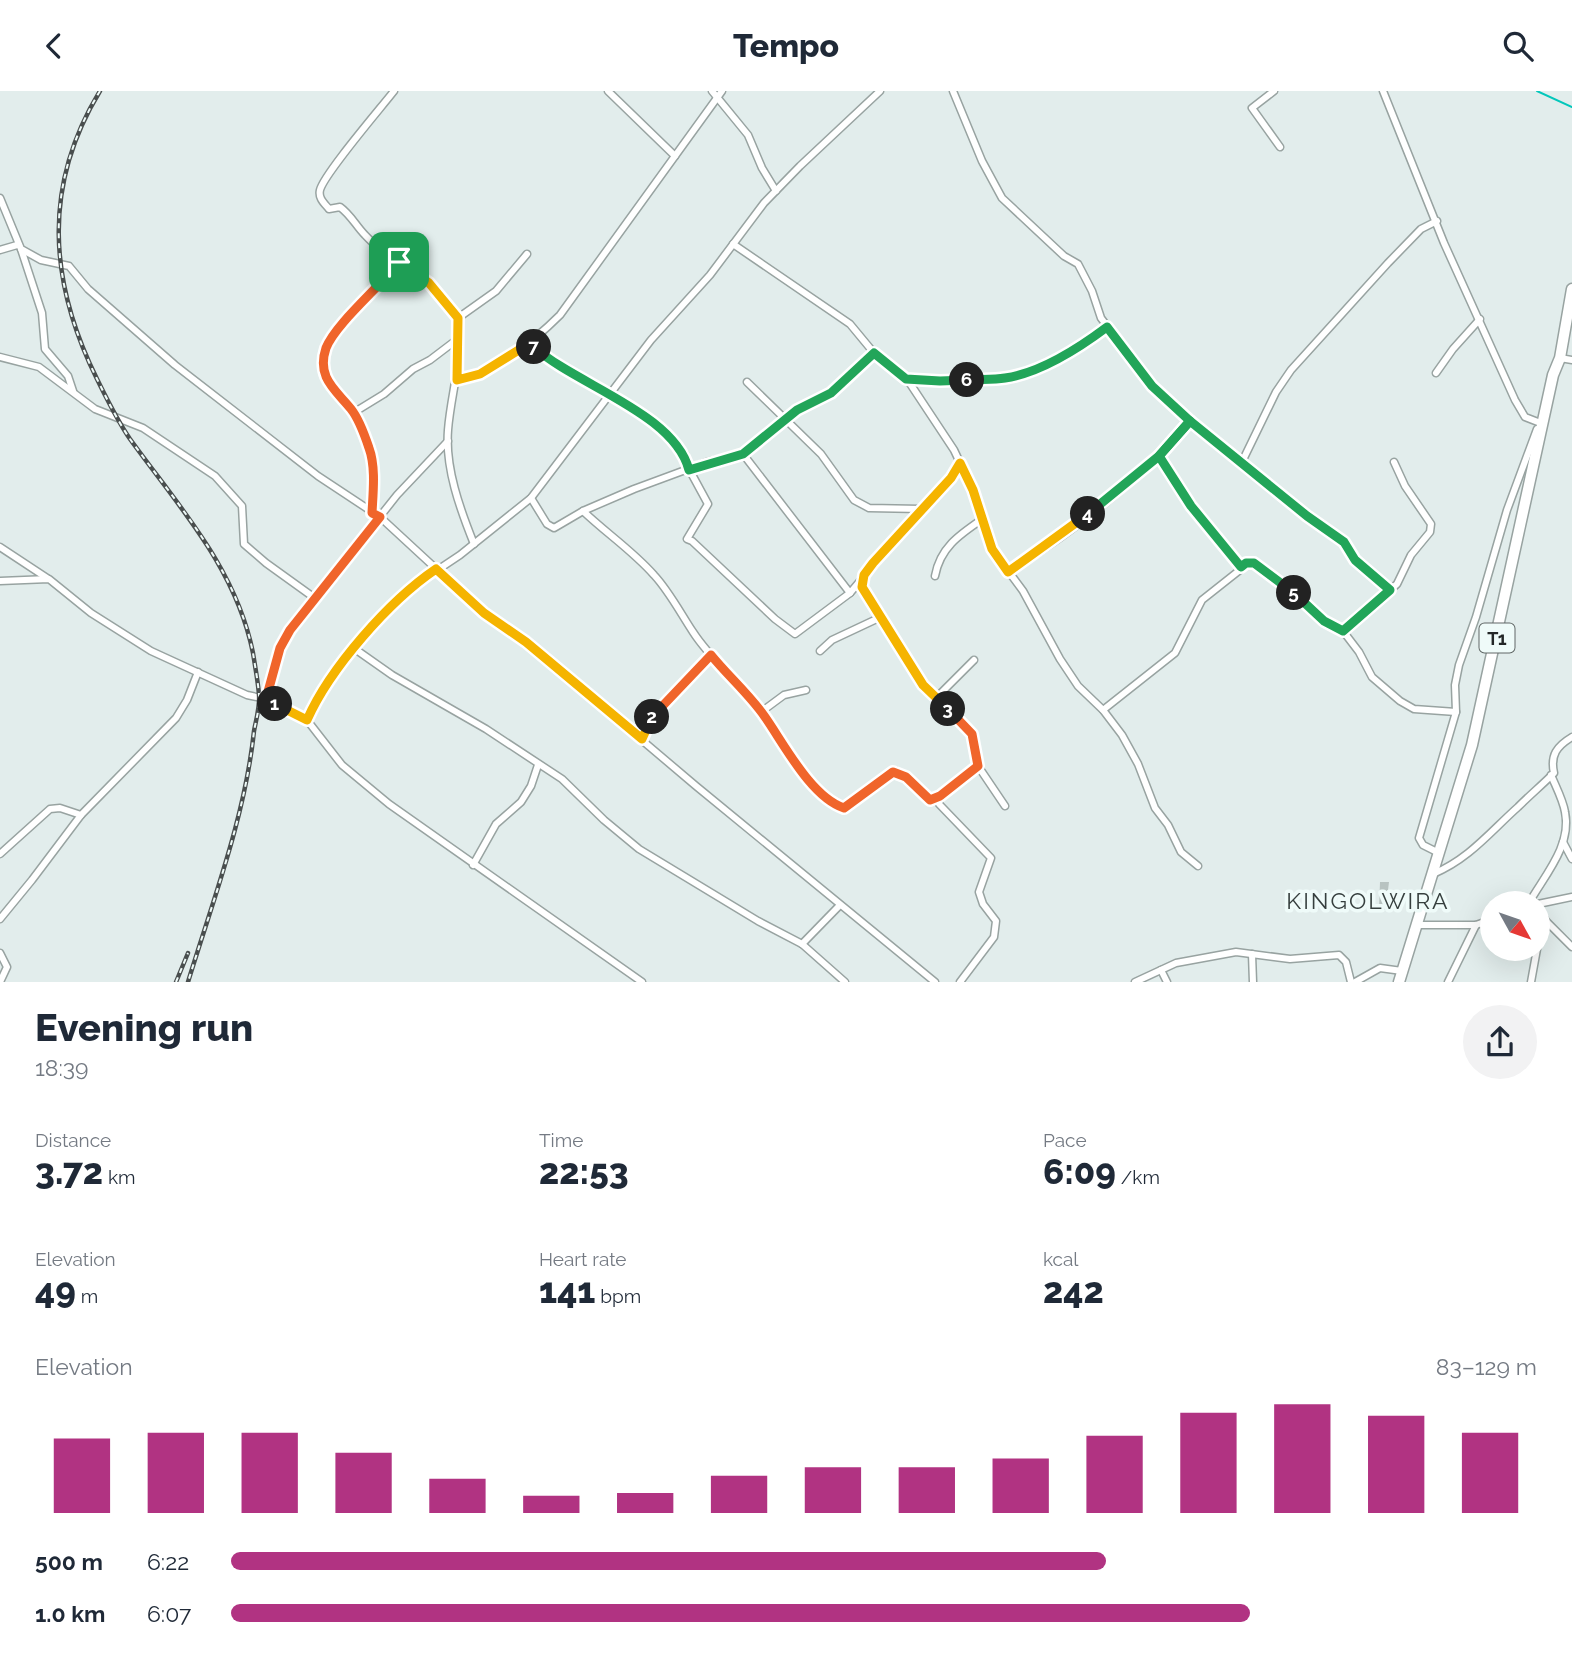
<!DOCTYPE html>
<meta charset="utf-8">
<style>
:root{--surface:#fff;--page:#f2f2f3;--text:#1f2937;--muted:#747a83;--accent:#b13382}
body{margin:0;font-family:Raleway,sans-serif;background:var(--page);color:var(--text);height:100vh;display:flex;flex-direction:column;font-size:26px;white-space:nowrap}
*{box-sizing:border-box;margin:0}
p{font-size:23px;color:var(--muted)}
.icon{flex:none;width:38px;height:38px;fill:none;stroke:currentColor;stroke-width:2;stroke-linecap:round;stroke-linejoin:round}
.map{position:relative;height:891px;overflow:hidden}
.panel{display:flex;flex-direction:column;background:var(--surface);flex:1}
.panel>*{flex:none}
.needle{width:46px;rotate:130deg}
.tools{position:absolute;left:1480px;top:800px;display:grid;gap:14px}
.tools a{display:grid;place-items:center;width:70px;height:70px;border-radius:50%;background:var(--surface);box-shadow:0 7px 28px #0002;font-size:35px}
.pin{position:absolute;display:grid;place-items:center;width:60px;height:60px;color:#fff;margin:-30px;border-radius:14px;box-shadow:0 4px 10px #0006}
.km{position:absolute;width:35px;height:35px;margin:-18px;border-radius:50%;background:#222;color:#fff;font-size:19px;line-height:35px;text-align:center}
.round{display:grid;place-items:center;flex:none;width:74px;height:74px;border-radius:37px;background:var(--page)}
.headline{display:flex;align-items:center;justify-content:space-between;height:119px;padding:0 35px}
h1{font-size:38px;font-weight:800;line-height:52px}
.metrics{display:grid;grid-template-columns:repeat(3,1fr);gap:10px;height:119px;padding:7px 35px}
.metrics div{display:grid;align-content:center}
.metrics b{font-size:35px;font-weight:800}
.metrics small{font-size:19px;font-weight:400}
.metrics p{font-size:19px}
.chart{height:196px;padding:14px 35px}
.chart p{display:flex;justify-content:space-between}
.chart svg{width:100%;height:126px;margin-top:7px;stroke:var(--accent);stroke-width:6}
ul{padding:0 35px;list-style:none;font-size:23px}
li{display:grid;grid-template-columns:112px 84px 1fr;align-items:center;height:52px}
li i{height:18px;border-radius:9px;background:var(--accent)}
header{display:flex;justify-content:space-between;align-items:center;height:91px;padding:0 35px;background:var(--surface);font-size:32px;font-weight:800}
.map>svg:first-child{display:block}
</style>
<header><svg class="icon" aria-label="back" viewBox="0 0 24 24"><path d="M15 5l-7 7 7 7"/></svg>Tempo<svg class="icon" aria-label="search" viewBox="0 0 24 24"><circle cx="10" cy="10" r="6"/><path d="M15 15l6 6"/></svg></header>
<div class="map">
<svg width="1572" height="891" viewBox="0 0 1572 891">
<rect width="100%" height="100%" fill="#e2edec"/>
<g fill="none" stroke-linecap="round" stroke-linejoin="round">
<path stroke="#03c7bb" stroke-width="2" d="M1537,0L1572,16"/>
</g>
<path fill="#b8c3c1" d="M1380,791H1389L1388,799H1391L1387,819H1379Z"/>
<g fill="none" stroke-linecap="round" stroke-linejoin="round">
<defs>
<g id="minor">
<path d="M394,0C380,18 324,83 320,99C318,107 324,112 329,118L340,116C351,124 356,135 365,144C394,176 436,189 458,227C464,265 451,301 448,339C445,377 460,418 474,453"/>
<path d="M608,0L675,65"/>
<path d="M712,0L748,44L762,77L776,100"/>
<path d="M953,0L982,70L1002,107L1064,165L1078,173L1092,200L1101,227L1152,295L1223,359L1307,425L1344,451L1355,469L1390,499"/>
<path d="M1274,0L1252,17L1280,56"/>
<path d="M1383,0L1444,152L1515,309L1525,326L1543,333"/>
<path d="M0,107L21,158L41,169L69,175L88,198L175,274L318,385L380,426L484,522L526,551L696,695L935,891"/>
<path d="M733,153L850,233L874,262L907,288L954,359L973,399L992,458L1023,500L1060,568L1078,595L1103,619L1122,644L1138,673L1155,717L1168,734L1181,761L1198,775"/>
<path d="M21,158L42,222L45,258L68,285L73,300"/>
<path d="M0,159L17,154"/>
<path d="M458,227L496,200L527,163"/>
<path d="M530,252L594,296L612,302L666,343L685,363L689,378L708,413L687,448L692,450L775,528L795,543L850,502L921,418L951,387L960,372"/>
<path d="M0,266L39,276L95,318L143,337L215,385L242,415L244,453L266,472L316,508"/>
<path d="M1560,267L1572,269"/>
<path d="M1436,282L1453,258L1480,228"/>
<path d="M907,288C939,290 973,291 1005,287C1040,283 1079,257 1107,236"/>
<path d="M457,289C498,277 530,254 560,224L722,0"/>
<path d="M747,291L821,363L854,409L869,417L921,418"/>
<path d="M353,322L384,303L413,278L430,269L459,247"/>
<path d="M743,363L850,502"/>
<path d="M1159,365L1191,415L1241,476"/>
<path d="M1241,373L1276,301L1291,279L1388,172L1421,138L1437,130"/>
<path d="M531,407L547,433L554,437L583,420L634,398L707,371L743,363L797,319L831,301L874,262"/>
<path d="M583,420C606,442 633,460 654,484C669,500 681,523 693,541C713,572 744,595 765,626C784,653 811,707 843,717L852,713L896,680L930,709L940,705L978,675"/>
<path d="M372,422C373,401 376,376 369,357C365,345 359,328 351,318C336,299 316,287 326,257C336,232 381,195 399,171"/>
<path d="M0,456L47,487"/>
<path d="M1008,481C1075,440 1139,389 1190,330"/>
<path d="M935,485C940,457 959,444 981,429"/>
<path d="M864,486L862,497L923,594L972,643L978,675L1005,715"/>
<path d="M0,490L49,488L91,522L151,560L247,604L266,608L307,629L342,674L389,713L642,891"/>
<path d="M1343,540L1397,493L1411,464L1430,441L1431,433L1405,395L1394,371"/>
<path d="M355,558L392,584L486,638L562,688L604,729L639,758L758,830L802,853L845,891"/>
<path d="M820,560L832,549L881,526"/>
<path d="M266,608L280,557L290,539L397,404L448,350"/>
<path d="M935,608L974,569"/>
<path d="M1103,619L1175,562L1202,509L1250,471L1294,502L1324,530L1343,540L1359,561L1372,586L1400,610L1414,618L1456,621"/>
<path d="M761,621L784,604L806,599"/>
<path d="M307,629L317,607L334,584L376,530L406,500L460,464L531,407L651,249L710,184L764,112L800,75L880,0"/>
<path d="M642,648L655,620L711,564"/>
<path d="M940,705L939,713L991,767L979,801L983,813L996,830L994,846L960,891"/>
<path d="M1563,751L1572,768"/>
<path d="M1439,762L1423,754L1419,747L1456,621L1455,594L1459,574L1476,526L1507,419L1537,338"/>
<path d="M0,763L50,718L60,717L81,724"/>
<path d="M473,774L496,733L521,711L531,695L538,674"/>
<path d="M1433,783C1469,768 1490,741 1518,716C1530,704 1542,694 1554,682C1550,664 1557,655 1572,646"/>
<path d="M1529,812C1544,785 1572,755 1565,721C1563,709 1556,696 1551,684"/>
<path d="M1538,813L1572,806"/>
<path d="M1538,818L1546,830L1572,856"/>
<path d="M0,828L32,789L81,724L176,627L187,609L198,581"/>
<path d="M1417,834H1476L1493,828"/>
<path d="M802,853L840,814"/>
<path d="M1538,854L1546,830"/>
<path d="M0,862L7,876L0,891"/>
<path d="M1252,863L1253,891"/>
<path d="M1161,879L1167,891"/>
<path d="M1135,891L1176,872L1236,861L1290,868L1339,864L1346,871L1351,891"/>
<path d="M1355,891L1380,877L1402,880"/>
<path d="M1448,891L1476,834"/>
<path d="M1531,891L1537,858"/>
</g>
<path id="trunk" d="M1399,891L1472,654L1553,284L1560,267L1572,198"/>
</defs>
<use href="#minor" stroke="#98a3a1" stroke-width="9"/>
<use href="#trunk" stroke="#98a3a1" stroke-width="13"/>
<use href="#minor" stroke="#fff" stroke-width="6"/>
<use href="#trunk" stroke="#fff" stroke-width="10"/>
<defs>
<g id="rail">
<path d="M100,0C42,95 49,191 97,288C107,308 117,329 130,348C179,416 236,477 253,562C255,575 258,590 259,604C260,616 256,629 254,640C245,726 213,809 188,891"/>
<path d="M176,891L188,862"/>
</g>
</defs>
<use href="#rail" stroke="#494e4e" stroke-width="4.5"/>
<use href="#rail" stroke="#effbf9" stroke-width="2" stroke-dasharray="5" stroke-linecap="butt"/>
</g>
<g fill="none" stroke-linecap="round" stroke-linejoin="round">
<defs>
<path id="split-1" d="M275,613L266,608L280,557L290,539L380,426L372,422C373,402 376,376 369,357C365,345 359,328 351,318C336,299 316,287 326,257C336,232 381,195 399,171"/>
<path id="split-2" d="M275,613L307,629C330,577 389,510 436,478L484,522L526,551L642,648L652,626"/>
<path id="split-3" d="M652,626L711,564C728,585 750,604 765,626C784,653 811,706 844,717L893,681L906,686L930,709L940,705L978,675L972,643L948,618"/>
<path id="split-4" d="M948,618L923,594L862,496L864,484L873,472L951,387L960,372L973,399L992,458L1008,481L1088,423"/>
<path id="split-5" d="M1088,423L1159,365L1190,330L1307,425L1344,451L1355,469L1390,499L1343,540L1324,530L1294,502"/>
<path id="split-6" d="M967,289C980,288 993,289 1005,287C1040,282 1079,257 1107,236L1152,295L1190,330L1159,365L1191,415L1241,476L1246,472H1254L1294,502"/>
<path id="split-7" d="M534,256C576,294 674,322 689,379L743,363L797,319L831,302L874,262L906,288L940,290L967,289"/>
<path id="split-8" d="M399,171L429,192L458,227L457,289L480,283L530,252L534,256"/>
</defs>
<use href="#split-1" stroke="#fff" stroke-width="14"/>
<use href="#split-2" stroke="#fff" stroke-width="14"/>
<use href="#split-3" stroke="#fff" stroke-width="14"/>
<use href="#split-4" stroke="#fff" stroke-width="14"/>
<use href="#split-5" stroke="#fff" stroke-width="14"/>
<use href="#split-6" stroke="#fff" stroke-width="14"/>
<use href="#split-7" stroke="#fff" stroke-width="14"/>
<use href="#split-8" stroke="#fff" stroke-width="14"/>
<use href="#split-1" stroke="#f0652b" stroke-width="9"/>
<use href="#split-2" stroke="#f5b400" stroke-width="9"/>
<use href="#split-3" stroke="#f0652b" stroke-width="9"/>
<use href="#split-4" stroke="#f5b400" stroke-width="9"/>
<use href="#split-5" stroke="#22a559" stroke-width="9"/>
<use href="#split-6" stroke="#22a559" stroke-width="9"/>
<use href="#split-7" stroke="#22a559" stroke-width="9"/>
<use href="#split-8" stroke="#f5b400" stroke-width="9"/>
</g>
<g text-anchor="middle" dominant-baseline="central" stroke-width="7" stroke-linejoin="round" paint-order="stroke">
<rect fill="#effbf9" stroke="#606766" stroke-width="2" x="1479.5" y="532.5" width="35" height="29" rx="5"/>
<g font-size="18" font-weight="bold" fill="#232727">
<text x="1497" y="547">T1</text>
</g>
<g font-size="23" letter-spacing="2" fill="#363f3e" stroke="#effbf9">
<text x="1368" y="809">KINGOLWIRA</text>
</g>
</g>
</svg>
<div class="tools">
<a><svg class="needle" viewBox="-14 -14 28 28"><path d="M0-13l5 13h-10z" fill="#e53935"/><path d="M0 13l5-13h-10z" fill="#747a83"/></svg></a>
</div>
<div class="pin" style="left:399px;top:171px;background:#1e9e55"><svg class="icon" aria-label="arrive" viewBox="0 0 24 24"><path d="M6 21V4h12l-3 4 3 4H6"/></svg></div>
<b class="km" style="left:275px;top:613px">1</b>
<b class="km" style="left:652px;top:626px">2</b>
<b class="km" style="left:948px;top:618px">3</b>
<b class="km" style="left:1088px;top:423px">4</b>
<b class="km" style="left:1294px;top:502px">5</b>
<b class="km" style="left:967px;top:289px">6</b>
<b class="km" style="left:534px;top:256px">7</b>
</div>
<section class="panel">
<div class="headline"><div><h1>Evening run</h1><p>18:39</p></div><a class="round"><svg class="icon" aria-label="share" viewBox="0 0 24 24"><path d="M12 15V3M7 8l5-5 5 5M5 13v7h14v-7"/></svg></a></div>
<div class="metrics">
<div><p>Distance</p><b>3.72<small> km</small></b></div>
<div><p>Time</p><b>22:53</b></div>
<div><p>Pace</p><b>6:09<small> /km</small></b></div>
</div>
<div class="metrics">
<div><p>Elevation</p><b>49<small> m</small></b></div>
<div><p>Heart rate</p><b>141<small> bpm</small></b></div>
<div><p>kcal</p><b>242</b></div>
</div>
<div class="chart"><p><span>Elevation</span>83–129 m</p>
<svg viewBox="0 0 160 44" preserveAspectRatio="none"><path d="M5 44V18M15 44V16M25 44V16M35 44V23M45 44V32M55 44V38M65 44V37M75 44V31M85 44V28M95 44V28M105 44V25M115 44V17M125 44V9M135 44V6M145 44V10M155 44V16"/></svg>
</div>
<ul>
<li><b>500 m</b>6:22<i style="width:67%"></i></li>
<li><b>1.0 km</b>6:07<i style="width:78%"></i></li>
</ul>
</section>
